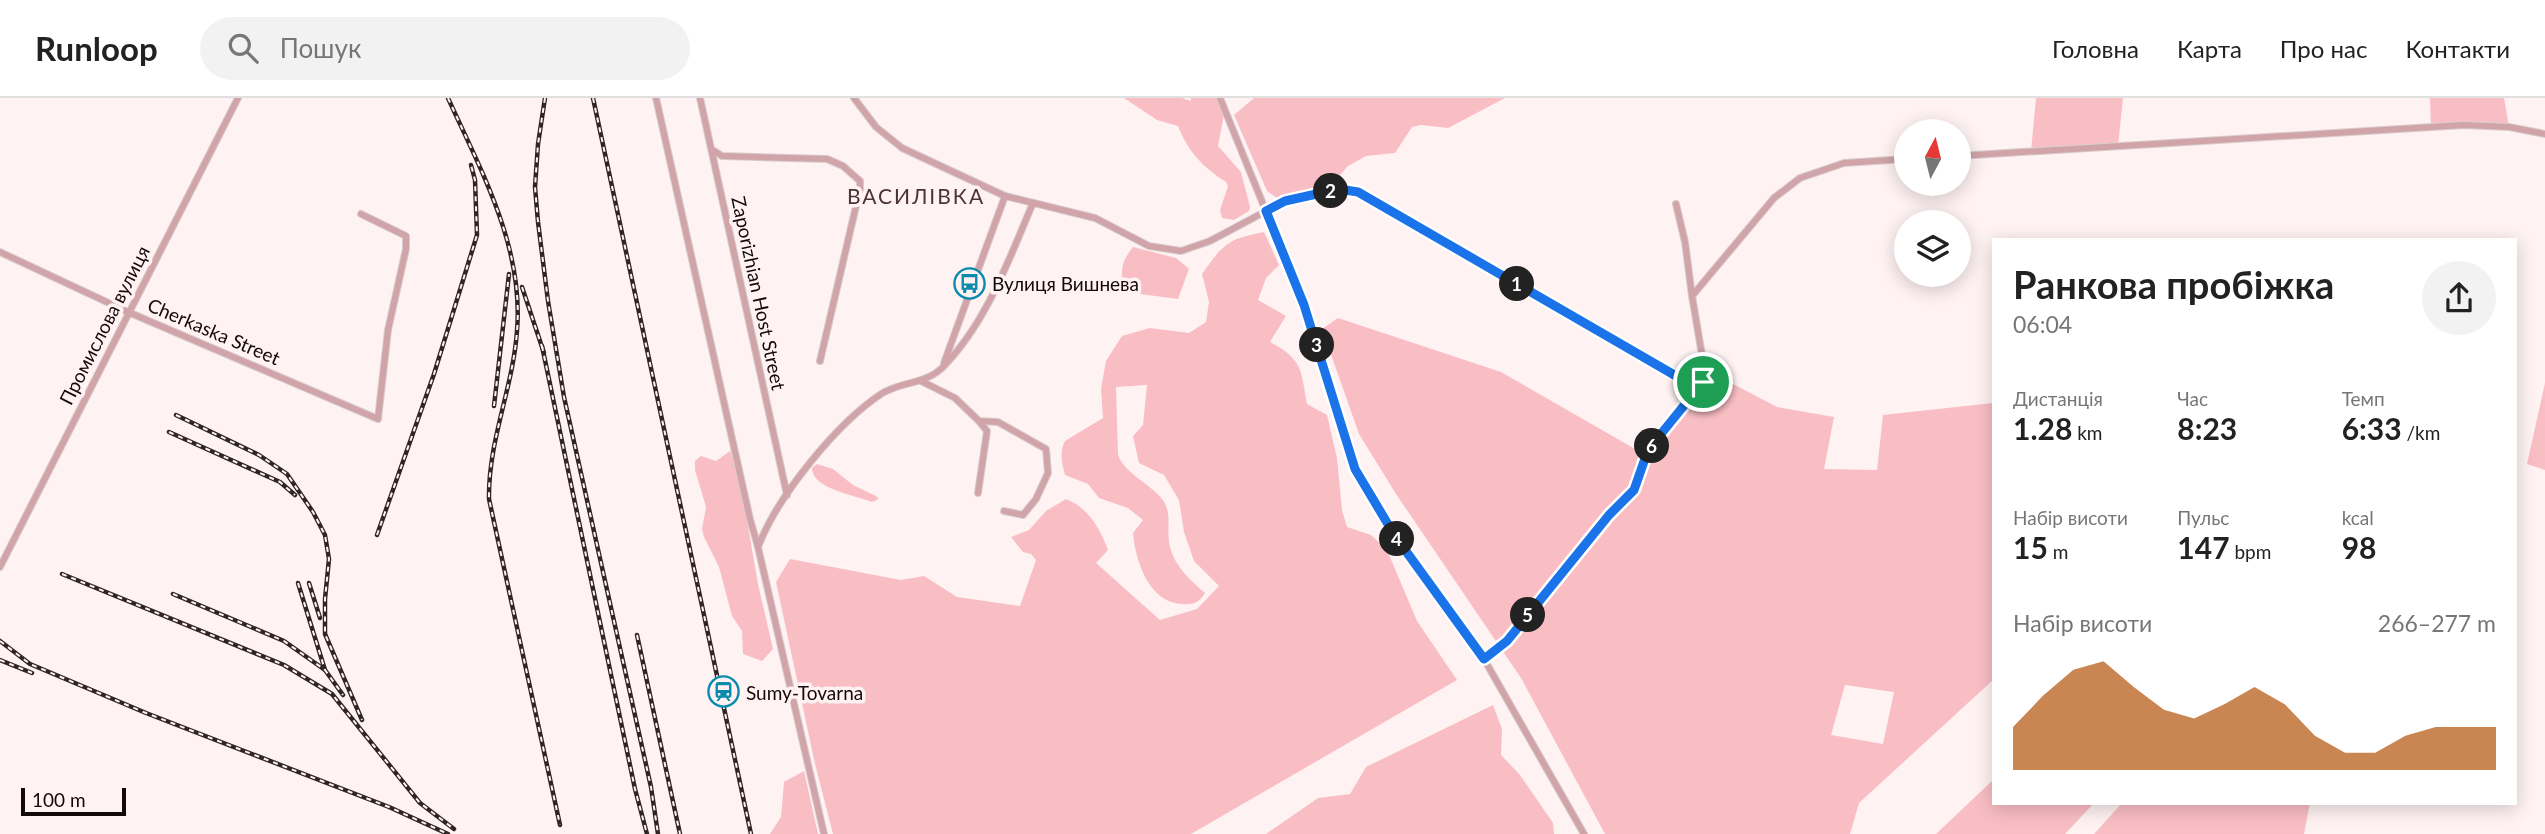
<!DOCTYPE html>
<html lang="uk">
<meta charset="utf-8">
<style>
:root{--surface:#fff;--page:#f2f2f2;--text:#222;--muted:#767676;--line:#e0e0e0;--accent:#b45309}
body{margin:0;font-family:Lato,sans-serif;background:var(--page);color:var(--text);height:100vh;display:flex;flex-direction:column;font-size:26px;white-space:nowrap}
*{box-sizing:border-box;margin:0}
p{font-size:23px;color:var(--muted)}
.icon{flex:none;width:38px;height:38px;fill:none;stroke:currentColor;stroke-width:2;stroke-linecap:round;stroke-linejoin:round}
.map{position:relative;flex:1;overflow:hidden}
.drawer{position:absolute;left:1992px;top:140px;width:525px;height:567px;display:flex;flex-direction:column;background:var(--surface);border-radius:0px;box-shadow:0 4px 18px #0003}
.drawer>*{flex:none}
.needle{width:46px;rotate:7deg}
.tools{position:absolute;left:1894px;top:21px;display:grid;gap:14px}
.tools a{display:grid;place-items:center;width:77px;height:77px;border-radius:50%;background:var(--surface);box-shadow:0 4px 18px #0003;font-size:35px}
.scale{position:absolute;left:21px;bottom:18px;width:105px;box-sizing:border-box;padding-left:7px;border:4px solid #13090a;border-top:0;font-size:19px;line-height:24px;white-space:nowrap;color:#13090a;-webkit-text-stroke:5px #fff2f3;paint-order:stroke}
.pin{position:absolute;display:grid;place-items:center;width:60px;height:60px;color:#fff;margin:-30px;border:4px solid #fff;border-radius:50%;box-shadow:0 2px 7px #0007}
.km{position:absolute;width:35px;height:35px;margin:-18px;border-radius:50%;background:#222;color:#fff;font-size:19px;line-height:35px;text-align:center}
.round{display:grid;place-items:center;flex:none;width:74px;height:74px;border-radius:37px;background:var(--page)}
.overview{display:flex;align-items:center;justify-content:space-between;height:119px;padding:0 21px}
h1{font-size:38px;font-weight:700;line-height:52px}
.stats{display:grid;grid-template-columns:repeat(3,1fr);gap:10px;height:119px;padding:7px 21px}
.stats div{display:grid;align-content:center}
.stats b{font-size:30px;font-weight:700}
.stats small{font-size:19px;font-weight:400}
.stats p{font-size:19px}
.chart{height:196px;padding:14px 21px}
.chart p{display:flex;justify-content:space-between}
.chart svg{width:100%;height:126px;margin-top:7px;fill:var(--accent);opacity:.7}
header{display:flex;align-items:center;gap:42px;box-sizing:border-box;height:98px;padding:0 35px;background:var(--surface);border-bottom:2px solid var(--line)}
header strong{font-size:33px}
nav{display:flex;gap:38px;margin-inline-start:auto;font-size:24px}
.search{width:490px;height:63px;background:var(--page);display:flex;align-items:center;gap:18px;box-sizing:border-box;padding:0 24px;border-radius:38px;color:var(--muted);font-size:26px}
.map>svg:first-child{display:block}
</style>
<header>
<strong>Runloop</strong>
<div class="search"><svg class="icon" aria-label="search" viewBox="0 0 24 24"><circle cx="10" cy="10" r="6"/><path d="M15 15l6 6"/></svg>Пошук</div>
<nav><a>Головна</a><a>Карта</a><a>Про нас</a><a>Контакти</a></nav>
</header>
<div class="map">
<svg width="2545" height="736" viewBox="0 0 2545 736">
<rect width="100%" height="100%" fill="#fff2f3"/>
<g fill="#f9bec4" fill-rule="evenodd">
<path d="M1124,0H1182L1191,3V0H1217L1224,17L1218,48L1241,74L1250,109L1249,113L1234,122L1222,120L1220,112L1228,88L1226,84C1204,70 1188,54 1178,28L1157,22Z"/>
<path d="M1254,0H1505L1448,30L1421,27L1412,29L1395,55L1366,58L1348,68L1331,87L1277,100L1267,93L1234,17Z"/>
<path d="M2036,0H2123L2118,48L2031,53Z"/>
<path d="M2430,0H2504L2509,29H2431Z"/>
<path d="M1264,134L1279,167L1266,180L1258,202L1286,218L1270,244C1303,261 1301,273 1307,306L1327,317L1337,360L1342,412L1347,429L1371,437L1387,452L1417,523L1457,582L1191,736H833L815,666L776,484L790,461L901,482L924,478L957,499L1020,508L1036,462L1031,456L1023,454L1011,439L1029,432L1046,413L1066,401C1089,410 1100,431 1108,452L1096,465L1160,522L1197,511L1219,488L1194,463L1184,434L1179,402L1164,377L1139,365L1133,338L1143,327L1147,287L1116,289L1118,356C1123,375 1150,385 1162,401C1172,413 1167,429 1169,443C1172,466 1188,480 1205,495C1199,505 1193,507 1182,506C1149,505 1135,462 1133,435L1143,422L1128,410L1099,400L1088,386L1065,377C1062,366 1059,354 1065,343L1103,320L1101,291L1106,263L1122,238L1150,230L1189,235L1206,224L1209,204L1202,176C1224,145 1228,141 1264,134Z"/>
<path d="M1133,149L1176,160L1189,171L1178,201L1125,194C1120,174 1120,165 1133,149Z"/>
<path d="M1338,220L1501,274L1642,355L1659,348L1714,276L1777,309L1834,319L1824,371L1877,372L1883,317L1993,305V582L1859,705L1850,736H1605L1521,580L1396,396L1359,336L1322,231ZM1845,587L1894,594L1883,646L1831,637Z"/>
<path d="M2545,285V372L2527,366Z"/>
<path d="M730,353L738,370L758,486L773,551L762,563L743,556L742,533L732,518L719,469L704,439L702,431L706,409L695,372V363L701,358L716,363Z"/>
<path d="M817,366L833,371L853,387L876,398L879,401L872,404C855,397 812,391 812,370Z"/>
<path d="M1493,607L1502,631L1501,657L1520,677L1553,725L1554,736H1266L1318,700L1350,696L1366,669Z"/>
<path d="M804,673L818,736H770L781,719L784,684Z"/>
<path d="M1993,682V705H2094L2065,736H1936Z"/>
<path d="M2122,705H2310L2304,736H2094Z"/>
</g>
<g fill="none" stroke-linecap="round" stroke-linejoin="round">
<defs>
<g id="minor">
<path d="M656,0L750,421L758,449"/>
<path d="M700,0L787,397"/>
<path d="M854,0L876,29L902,50L1005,98L1095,120L1149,148L1181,153L1210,143L1285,103L1339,91L1358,94L1683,282L1703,284"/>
<path d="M1220,0L1304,207L1355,371L1395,438L1484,561L1584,736"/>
<path d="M714,53L722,58L827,61L843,68L860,83V91L820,263"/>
<path d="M1958,58L2464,27L2509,29L2545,36"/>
<path d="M1676,106L1685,144L1692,198"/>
<path d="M0,154L128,214L378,321L388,232L406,151V138L361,116"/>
<path d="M944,265L1005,98"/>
<path d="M921,283L955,300L979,323L998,324L1046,351L1048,375L1036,401L1023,417L1004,413"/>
<path d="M978,395L987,333L979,323"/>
<path d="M0,469L238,0"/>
<path d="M1484,561L1507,543L1609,417L1635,392L1648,352L1703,284L1704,269L1692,198L1774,100L1800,80L1844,65L1906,61"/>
<path d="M824,736L758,449C777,399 836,326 881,296C901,283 925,287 943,269C987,224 1009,161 1033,105"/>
</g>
</defs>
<use href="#minor" stroke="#d9cdce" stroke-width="8"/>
<use href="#minor" stroke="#d0a4a8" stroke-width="6"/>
<defs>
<g id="rail">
<path d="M448,0C481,73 524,149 517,233C513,290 488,343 489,401L560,727"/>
<path d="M545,0L538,46L535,89L538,124L548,203L564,299L651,689L658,736"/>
<path d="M593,0L751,736"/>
<path d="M522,189L544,255"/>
<path d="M542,248L635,691L647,736"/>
<path d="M494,308L509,176"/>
<path d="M176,317L259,357L287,376L313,414L325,437L329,461L325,501V536L362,622"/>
<path d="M169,334L280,384L295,397"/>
<path d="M377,437L434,276L477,137L475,82L471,67"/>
<path d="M62,476L284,567L332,596L420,705L454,731"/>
<path d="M298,485L325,572"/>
<path d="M309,485L320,520"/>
<path d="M173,496L284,543L325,572L343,597"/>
<path d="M637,537L680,736"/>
<path d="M0,543L30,566L146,615L389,709L448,736"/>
<path d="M0,562L32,575"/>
</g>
</defs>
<use href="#rail" stroke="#2f2526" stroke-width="4.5"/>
<use href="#rail" stroke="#fff2f3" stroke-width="2" stroke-dasharray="5" stroke-linecap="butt"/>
</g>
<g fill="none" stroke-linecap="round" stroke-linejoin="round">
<defs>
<path id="route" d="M1339,91L1358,94L1683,282L1703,284L1648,352L1634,392L1609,417L1507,543L1484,561L1395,438L1355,371L1304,207L1266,113L1285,103Z"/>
</defs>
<use href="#route" stroke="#fff" stroke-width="14"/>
<use href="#route" stroke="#1a73e8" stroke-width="9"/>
</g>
<defs>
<symbol id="bus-ring" viewBox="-11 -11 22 22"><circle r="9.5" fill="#fff2f3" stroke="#088bac" stroke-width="1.5"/><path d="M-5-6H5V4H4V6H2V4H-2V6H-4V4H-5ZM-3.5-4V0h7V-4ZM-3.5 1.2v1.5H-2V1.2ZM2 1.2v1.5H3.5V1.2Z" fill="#088bac"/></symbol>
<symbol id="station-ring" viewBox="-11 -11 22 22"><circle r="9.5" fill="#fff2f3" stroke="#088bac" stroke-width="1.5"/><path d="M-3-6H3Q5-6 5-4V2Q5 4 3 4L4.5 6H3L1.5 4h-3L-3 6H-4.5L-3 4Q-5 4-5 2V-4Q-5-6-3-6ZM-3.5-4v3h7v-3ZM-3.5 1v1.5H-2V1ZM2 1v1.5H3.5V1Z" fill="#088bac"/></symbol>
</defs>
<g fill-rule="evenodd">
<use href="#bus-ring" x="952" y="168" width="35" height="35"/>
<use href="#station-ring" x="706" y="576" width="35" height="35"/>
</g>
<g text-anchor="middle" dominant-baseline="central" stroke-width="7" stroke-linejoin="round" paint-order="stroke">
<g font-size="19" fill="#13090a" stroke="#fff2f3" text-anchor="start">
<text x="992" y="185">Вулиця Вишнева</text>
<text x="746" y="594">Sumy-Tovarna</text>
</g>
<g font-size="19" fill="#13090a" stroke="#fff2f3">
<text transform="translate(759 195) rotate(78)">Zaporizhian Host Street</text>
<text transform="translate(104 227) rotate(-63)">Промислова вулиця</text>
<text transform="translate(214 233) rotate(23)">Cherkaska Street</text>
</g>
<g font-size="21" letter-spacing="2" fill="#4c3336" stroke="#fff2f3">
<text x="916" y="97">ВАСИЛІВКА</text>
</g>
</g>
</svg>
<div class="tools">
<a><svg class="needle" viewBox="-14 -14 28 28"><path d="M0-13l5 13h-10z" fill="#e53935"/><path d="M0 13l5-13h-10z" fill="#767676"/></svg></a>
<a><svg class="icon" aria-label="layers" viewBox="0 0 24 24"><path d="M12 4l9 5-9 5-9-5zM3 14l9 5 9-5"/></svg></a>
</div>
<div class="scale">100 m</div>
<div class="pin" style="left:1703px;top:284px;background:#1e9e55"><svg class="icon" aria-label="arrive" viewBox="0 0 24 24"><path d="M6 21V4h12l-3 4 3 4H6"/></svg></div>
<b class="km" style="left:1517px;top:186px">1</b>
<b class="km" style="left:1331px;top:93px">2</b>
<b class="km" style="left:1317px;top:247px">3</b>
<b class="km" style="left:1397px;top:441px">4</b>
<b class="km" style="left:1528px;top:517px">5</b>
<b class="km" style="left:1652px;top:348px">6</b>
<section class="drawer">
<div class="overview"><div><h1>Ранкова пробіжка</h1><p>06:04</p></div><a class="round"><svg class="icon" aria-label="share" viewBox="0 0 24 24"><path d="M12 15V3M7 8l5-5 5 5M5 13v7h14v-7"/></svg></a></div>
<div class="stats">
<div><p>Дистанція</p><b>1.28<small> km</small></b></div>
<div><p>Час</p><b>8:23</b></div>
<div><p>Темп</p><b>6:33<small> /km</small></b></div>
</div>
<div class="stats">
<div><p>Набір висоти</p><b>15<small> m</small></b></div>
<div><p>Пульс</p><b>147<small> bpm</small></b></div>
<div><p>kcal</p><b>98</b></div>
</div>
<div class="chart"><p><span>Набір висоти</span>266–277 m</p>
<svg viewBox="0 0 160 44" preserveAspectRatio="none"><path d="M0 44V29L10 18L20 9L30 6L40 15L50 23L60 26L70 21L80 15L90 21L100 32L110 38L120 38L130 32L140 29L150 29L160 29V44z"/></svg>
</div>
</section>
</div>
